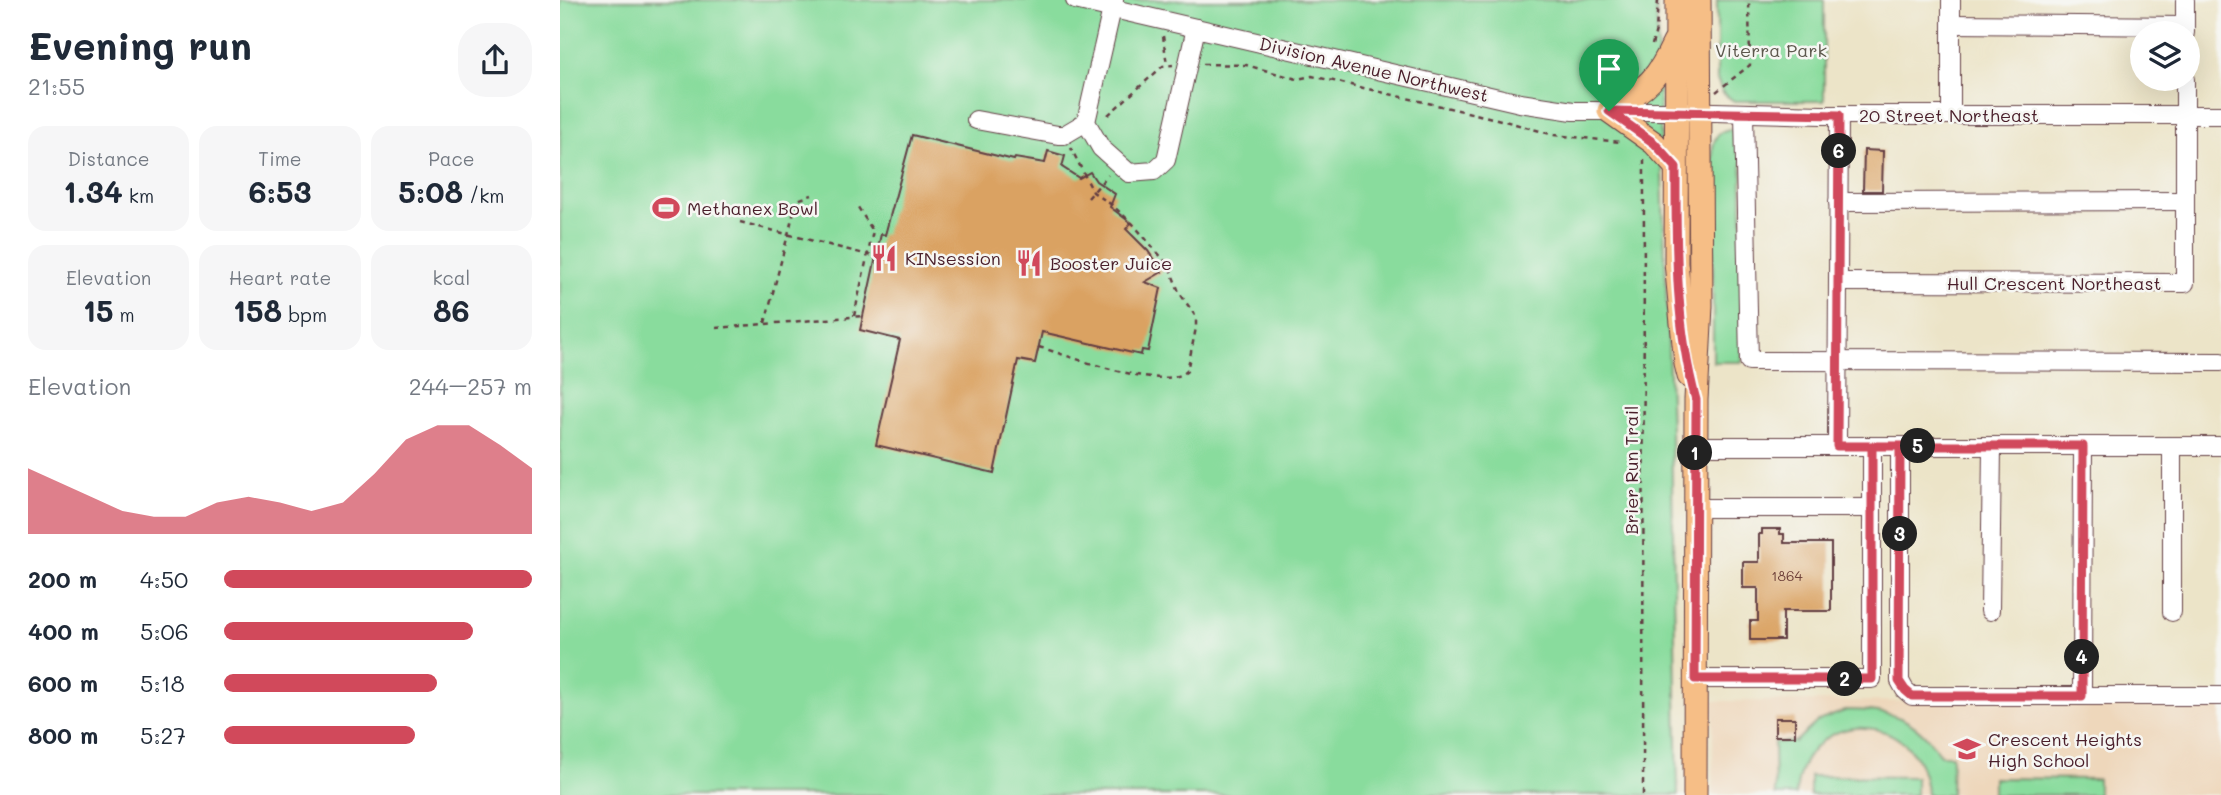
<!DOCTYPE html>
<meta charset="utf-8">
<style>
:root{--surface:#fff;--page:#f6f6f7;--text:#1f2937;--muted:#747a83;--accent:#d1495b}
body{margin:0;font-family:Mali,sans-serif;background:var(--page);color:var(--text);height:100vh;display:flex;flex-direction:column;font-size:26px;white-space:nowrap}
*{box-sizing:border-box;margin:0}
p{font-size:23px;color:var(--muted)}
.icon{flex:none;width:38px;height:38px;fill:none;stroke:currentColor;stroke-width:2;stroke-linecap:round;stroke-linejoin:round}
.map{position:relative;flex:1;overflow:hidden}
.panel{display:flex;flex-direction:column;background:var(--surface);width:560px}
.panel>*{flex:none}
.tools{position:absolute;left:1570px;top:21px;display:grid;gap:14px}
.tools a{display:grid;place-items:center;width:70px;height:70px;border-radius:50%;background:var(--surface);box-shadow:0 7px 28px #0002;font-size:35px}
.pin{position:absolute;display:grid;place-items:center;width:60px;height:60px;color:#fff;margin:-72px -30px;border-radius:50% 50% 50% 0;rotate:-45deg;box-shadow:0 0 7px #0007}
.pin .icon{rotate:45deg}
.km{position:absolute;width:35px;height:35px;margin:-18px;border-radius:50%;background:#222;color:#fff;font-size:19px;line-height:35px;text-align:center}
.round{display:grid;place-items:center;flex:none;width:74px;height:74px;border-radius:28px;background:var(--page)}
.head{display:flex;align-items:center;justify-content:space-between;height:119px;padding:0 28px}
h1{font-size:38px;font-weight:700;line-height:52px}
.stats{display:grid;grid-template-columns:repeat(3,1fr);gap:10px;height:119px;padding:7px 28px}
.stats div{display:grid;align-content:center;border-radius:18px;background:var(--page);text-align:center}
.stats b{font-size:30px;font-weight:700}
.stats small{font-size:19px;font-weight:400}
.stats p{font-size:19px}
.chart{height:196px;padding:14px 28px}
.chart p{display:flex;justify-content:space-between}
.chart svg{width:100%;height:126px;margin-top:7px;fill:var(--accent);opacity:.7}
ul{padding:0 28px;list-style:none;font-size:23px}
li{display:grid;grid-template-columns:112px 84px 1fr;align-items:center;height:52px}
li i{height:18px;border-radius:9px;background:var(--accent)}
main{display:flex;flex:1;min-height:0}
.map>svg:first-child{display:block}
</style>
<main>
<section class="panel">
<div class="head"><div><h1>Evening run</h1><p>21:55</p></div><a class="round"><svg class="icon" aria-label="share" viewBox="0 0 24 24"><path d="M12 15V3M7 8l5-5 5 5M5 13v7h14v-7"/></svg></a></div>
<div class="stats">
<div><p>Distance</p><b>1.34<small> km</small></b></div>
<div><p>Time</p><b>6:53</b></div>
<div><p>Pace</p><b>5:08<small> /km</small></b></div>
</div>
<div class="stats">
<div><p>Elevation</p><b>15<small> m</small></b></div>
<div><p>Heart rate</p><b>158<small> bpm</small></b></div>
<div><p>kcal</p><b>86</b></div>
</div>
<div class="chart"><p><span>Elevation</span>244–257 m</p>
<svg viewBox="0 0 160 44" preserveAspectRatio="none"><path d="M0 44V21L10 26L20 31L30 36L40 38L50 38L60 33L70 31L80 33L90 36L100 33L110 23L120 11L130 6L140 6L150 13L160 21V44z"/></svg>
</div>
<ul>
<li><b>200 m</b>4:50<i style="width:100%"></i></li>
<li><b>400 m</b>5:06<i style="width:81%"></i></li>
<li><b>600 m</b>5:18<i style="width:69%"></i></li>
<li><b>800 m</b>5:27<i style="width:62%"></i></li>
</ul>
</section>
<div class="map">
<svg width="1661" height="795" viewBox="0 0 1661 795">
<rect width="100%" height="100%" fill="#f6f6f2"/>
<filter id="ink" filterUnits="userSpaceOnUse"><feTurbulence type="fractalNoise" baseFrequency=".0143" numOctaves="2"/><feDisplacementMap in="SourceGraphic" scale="14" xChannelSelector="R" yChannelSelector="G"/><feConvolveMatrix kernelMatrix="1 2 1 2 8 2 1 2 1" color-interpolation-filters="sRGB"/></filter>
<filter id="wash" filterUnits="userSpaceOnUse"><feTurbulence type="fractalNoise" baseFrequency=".00686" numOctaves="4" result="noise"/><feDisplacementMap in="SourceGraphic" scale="28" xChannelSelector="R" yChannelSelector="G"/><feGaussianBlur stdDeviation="1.57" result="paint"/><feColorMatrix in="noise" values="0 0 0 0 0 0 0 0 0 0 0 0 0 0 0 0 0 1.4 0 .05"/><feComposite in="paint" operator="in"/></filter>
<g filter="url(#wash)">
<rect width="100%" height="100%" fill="#ece4c8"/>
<path fill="#eed7bb" d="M1153,701L1661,702V795H1153Z"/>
<g fill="#89dc9d" stroke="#6a7e64" stroke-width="2">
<path d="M0,0H1096L1111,431L1118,795H0Z"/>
<path d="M1157,0H1264V101H1174L1163,93L1157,80Z"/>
<path d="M1170,129H1182V362H1153V147C1155,136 1159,131 1170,129Z"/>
<path d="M1287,710C1330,710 1356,717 1380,755H1392L1391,795H1367C1363,706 1242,705 1236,795H1215L1214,742H1235L1258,721Z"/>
<path d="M1250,776L1356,777V795H1250Z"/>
<path d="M1433,778L1538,779V795H1433Z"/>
</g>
<g id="blocks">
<g fill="#daa262">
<path d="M352,135L454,160L455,158L485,163L488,151L505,156L502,167L519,178L530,172L536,181L555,194L550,207L571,223L566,229L588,251L602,272L585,282L601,288L588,351L582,350L581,355L482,332L475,363L458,360L434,473L316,445L340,340L300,330L321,234L325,235Z"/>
<path d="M1304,150L1323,151L1322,191H1303Z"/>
<path d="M1202,529H1220V534H1224V543H1271V611H1223V640H1190V621H1198V588H1183V562H1199V534H1202Z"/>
<rect x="1215" y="718" width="20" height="18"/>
</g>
</g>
</g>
<g filter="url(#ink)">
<use href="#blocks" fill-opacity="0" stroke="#623d43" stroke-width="2"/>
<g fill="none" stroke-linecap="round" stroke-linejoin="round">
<defs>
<g id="minor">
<path d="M515,0L960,103L1013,111H1118L1261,115H1661"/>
<path d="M554,0L526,122L541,148L569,173L594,171L606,160L636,28"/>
<path d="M1391,24L1625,26"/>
<path d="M1625,33V0"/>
<path d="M1184,113L1189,361L1661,362"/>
<path d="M1391,115V0"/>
<path d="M416,120L498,135H504L526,122"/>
<path d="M1278,202L1625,201"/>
<path d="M1278,282L1625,283V79"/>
<path d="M1135,446H1661"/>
<path d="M1277,446L1279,115"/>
<path d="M1340,446V681L1345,690L1352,696H1661"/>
<path d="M1135,508H1312"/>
<path d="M1430,611L1432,446"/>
<path d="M1612,612V446"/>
<path d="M1135,679H1312V446"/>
<path d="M1522,696L1523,446"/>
</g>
<g id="major">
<path d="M1117,0L1116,262L1126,364L1129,376"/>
<path d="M1114,43C1095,84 1086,87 1049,111L1094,143L1116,167"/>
<path d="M1135,795L1136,400L1141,306L1139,0"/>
</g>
</defs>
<use href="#minor" stroke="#623d43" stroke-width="20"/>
<use href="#major" stroke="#623d43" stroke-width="25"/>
<g stroke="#623d43" stroke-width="2.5" stroke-dasharray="5 5" stroke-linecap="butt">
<path d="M603,36L607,65"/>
<path d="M1092,45L1096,30L1098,0"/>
<path d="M643,64L686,65L737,79L752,76L941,120L994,135L1061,142"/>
<path d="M1156,92L1190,65L1189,0"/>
<path d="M548,115L603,66L613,65"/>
<path d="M528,198L548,175"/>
<path d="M180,222L316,257"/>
<path d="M294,316L313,231L296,204"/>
<path d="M205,323L237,200L252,195"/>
<path d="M156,328L303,316"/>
<path d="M479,347C507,355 605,393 627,371L636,328V317L619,292L609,266L573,224L552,205L533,192L511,148"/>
<path d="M1083,795L1084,158"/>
</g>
<use href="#minor" stroke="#fff" stroke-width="18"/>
<use href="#major" stroke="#f6be86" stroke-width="23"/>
</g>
</g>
<g fill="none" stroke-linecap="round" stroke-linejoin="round" filter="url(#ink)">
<defs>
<path id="route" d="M1049,111L1094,143L1116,167C1116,246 1115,324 1136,400L1135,679H1312V446H1340L1339,681L1345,690L1352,696H1522L1523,446C1441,446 1359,446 1277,446L1279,115L1049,111"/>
</defs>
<use href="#route" stroke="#fff" stroke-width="14"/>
<use href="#route" stroke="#d1495b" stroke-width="9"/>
</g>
<defs>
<symbol id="stadium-bare" viewBox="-9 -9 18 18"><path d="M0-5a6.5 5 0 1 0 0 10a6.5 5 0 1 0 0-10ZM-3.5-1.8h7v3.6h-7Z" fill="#d1495b" stroke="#f6f6f2" stroke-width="2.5" paint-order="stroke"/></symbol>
<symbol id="restaurant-bare" viewBox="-9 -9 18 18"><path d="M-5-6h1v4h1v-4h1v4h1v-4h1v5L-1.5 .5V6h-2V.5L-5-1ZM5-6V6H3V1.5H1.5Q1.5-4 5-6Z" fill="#d1495b" stroke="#f6f6f2" stroke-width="2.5" paint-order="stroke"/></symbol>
<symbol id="school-bare" viewBox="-9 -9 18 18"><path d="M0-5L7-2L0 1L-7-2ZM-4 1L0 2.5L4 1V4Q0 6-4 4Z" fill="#d1495b" stroke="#f6f6f2" stroke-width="2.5" paint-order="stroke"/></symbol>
</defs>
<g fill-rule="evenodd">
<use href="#stadium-bare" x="87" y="189" width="38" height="38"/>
<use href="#restaurant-bare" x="305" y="239" width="38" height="38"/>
<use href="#restaurant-bare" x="450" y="244" width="38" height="38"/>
<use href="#school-bare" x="1388" y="730" width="38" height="38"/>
</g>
<g text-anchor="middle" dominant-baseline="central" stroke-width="5" stroke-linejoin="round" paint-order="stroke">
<g font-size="14" fill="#6e4039">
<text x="1227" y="575">1864</text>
</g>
<g font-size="18" fill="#5d584d" stroke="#f6f6f2">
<text x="1211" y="50">Viterra Park</text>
</g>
<g font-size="18" fill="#4a1f2b" stroke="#f6f6f2">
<text transform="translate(814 69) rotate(13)">Division Avenue Northwest</text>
<text x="1389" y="115">20 Street Northeast</text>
<text x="1494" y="283">Hull Crescent Northeast</text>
<text transform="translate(1071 470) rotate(-90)">Brier Run Trail</text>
</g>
<g font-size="18" fill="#4a1f2b" stroke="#f6f6f2" text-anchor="start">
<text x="127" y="208">Methanex Bowl</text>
<text x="345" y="258">KINsession</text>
<text x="490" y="263">Booster Juice</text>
<text x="1428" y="739">Crescent Heights<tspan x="1428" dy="21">High School</tspan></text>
</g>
</g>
</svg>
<div class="tools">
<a><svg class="icon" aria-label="layers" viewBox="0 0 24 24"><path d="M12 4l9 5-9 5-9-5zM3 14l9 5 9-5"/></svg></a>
</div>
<div class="pin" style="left:1049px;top:111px;background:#1e9e55"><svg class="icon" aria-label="arrive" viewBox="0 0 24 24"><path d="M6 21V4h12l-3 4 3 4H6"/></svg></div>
<b class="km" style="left:1135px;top:453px">1</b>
<b class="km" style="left:1285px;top:679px">2</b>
<b class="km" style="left:1340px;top:534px">3</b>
<b class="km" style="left:1522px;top:657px">4</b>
<b class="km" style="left:1358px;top:446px">5</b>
<b class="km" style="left:1279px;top:151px">6</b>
</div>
</main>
